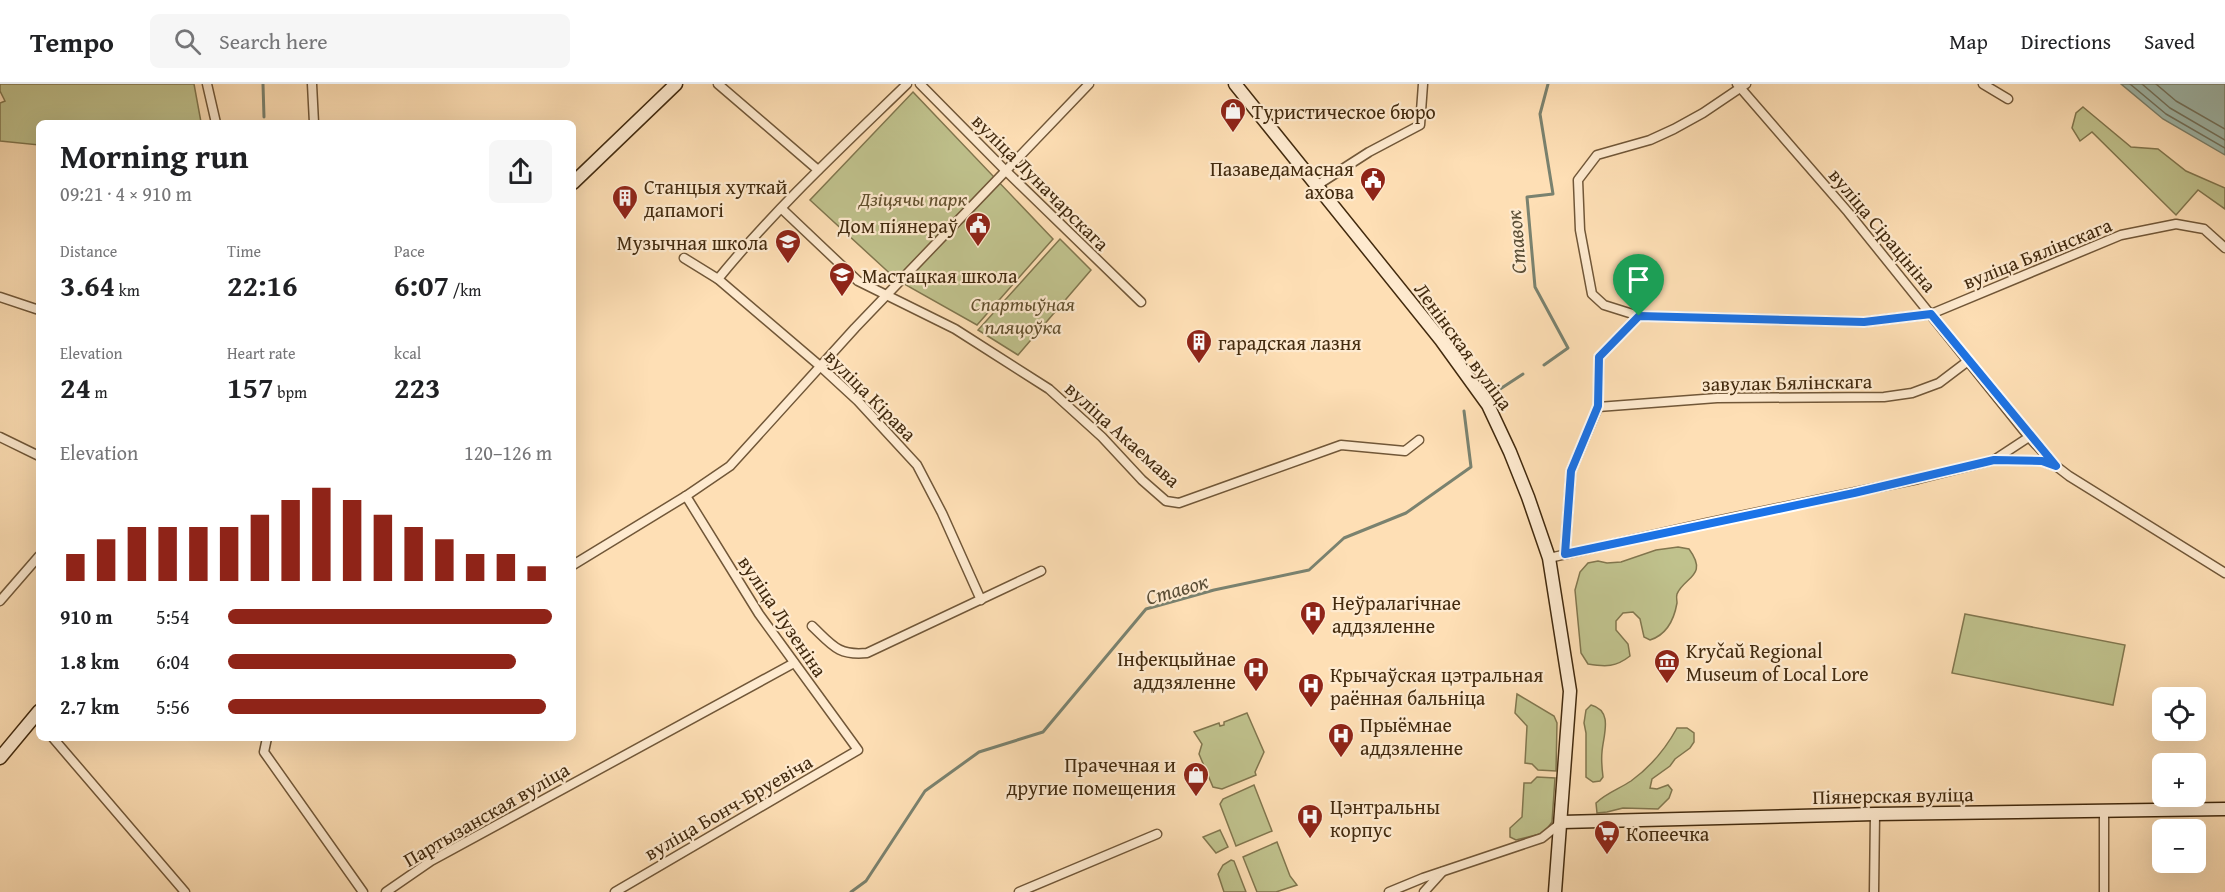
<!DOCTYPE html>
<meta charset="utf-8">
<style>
:root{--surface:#fff;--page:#f6f6f6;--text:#202124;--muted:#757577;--line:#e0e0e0;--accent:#8f2418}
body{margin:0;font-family:"Gentium Book Plus",serif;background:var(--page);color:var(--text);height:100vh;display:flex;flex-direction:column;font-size:22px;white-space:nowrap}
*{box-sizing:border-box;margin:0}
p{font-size:20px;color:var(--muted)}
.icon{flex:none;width:33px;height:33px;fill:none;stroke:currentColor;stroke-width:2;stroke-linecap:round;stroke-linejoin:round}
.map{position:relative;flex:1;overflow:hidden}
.panel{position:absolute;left:36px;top:36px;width:540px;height:621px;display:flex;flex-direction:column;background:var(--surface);border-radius:9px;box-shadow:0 6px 24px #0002}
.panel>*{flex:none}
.tools{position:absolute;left:2152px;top:603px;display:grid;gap:12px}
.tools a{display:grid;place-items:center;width:54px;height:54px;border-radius:9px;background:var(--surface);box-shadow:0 6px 24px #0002;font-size:30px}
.pin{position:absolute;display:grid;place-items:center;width:51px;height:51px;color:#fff;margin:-62px -26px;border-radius:50% 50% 50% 0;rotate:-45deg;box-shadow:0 0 6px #0007}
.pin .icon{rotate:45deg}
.round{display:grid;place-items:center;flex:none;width:63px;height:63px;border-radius:9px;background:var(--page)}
.headline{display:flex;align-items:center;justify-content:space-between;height:102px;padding:0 24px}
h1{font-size:33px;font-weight:600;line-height:45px}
.metrics{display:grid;grid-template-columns:repeat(3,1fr);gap:9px;height:102px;padding:6px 24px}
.metrics div{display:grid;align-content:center}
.metrics b{font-size:30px;font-weight:600}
.metrics small{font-size:16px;font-weight:400}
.metrics p{font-size:16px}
.chart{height:168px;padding:12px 24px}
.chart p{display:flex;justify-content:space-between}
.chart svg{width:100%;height:108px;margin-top:6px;stroke:var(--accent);stroke-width:6}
ul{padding:0 24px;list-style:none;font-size:20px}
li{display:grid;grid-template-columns:96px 72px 1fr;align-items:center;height:45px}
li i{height:15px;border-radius:8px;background:var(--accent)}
header{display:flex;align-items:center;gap:36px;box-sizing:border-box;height:84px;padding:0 30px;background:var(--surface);border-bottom:2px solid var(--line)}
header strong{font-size:28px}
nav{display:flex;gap:33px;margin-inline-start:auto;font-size:21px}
.search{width:420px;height:54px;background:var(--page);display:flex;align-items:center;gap:15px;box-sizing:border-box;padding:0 21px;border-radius:9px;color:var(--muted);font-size:22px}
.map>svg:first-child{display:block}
</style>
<header>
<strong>Tempo</strong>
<div class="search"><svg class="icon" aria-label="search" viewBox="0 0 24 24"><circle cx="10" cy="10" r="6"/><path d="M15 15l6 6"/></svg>Search here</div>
<nav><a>Map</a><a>Directions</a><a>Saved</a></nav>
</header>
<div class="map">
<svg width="2225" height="808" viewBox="0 0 2225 808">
<rect width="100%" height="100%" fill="#fedfb5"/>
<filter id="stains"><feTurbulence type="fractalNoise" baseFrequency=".00333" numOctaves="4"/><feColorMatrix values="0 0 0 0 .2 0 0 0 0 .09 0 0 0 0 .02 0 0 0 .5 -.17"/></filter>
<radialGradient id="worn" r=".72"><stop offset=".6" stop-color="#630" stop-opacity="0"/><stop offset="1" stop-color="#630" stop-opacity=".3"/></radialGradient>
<g fill="#c0c28d" stroke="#81764e" stroke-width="1.5">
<path d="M0,0H194L201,38L39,39V61L0,57V19L5,17L0,7Z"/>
<path d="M913,8L1053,155L977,241L897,196L810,116Z"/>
<path d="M2083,23L2131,63L2158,65L2186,87L2225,104V125L2198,106L2176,131L2092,48L2080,57L2072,44L2076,29Z"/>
<path d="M1060,155L1091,186L1018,271L978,246Z"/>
<path d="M1678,463L1689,465C1709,492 1684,493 1677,510C1676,513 1677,516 1677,519C1674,536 1666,551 1650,556L1644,553L1640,535L1633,528L1623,529L1616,537V546L1628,560L1630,572C1616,583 1606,583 1588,580L1581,569L1575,506L1580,488L1588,479L1598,477L1607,479L1621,478L1656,466Z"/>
<path d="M1965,530L2125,561L2113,621L1952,589Z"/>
<path d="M1517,610L1554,632L1557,639L1556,687L1538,686L1532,680L1525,679L1527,642L1515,629Z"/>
<path d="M1591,621C1614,627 1603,652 1602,668C1601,677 1602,685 1603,693L1600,697L1593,698L1586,693V649L1584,639L1586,626Z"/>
<path d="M1247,629L1264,668L1255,688L1256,691L1222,705L1213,703L1199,670L1202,660L1194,648L1219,639L1220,642L1224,641V638Z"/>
<path d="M1677,644H1687L1694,649V658L1690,664L1675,675L1670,682L1652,695L1650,704L1657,705L1668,701L1672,706L1669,714L1658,725L1623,724L1607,728L1597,729L1596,719C1606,709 1619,705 1631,697C1649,684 1666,664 1677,644Z"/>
<path d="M1537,693L1555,694L1552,738L1544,749L1516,756L1510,753V744L1522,733L1524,699H1531Z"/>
<path d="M1254,701L1272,747L1236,762L1220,720L1223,715Z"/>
<path d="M1220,746L1228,763L1216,769L1203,753Z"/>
<path d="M1277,758L1290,792L1297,801L1276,808H1257L1243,773Z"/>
<path d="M1231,776L1234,777L1246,808H1224L1218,790L1223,781Z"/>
</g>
<path fill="#a0bcb0" stroke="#7a826f" stroke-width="1.5" d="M2121,0H2225V71L2163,35Z"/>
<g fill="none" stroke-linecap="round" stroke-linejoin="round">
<g stroke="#71735f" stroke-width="1.5">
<path d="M2130,0L2166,30L2225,64"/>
<path d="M2142,0L2170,24L2225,56"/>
<path d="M2156,0L2176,17L2225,45"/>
</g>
<g stroke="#7a826f" stroke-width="3">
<path d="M263,0L264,33"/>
<path d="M1544,281L1568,264L1535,203L1527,113L1553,110L1540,30L1548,0"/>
<path d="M1494,309L1523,290"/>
<path d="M851,808L866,797L925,707L979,668L1043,648L1146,525L1214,506L1309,486L1344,454L1406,429L1471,383L1464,327"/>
</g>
<defs>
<g id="street">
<path d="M207,0L216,39"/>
<path d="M312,0L314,39"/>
<path d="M718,0L818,86"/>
<path d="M920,0L1006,87L1141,218"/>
<path d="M1737,0L1848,128L2029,353L2056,382L2069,392L2225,489"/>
<path d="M1746,0L1703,29L1674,45L1650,56L1597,71L1578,96L1580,146L1592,210L1604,221L1639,232L1864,238L1931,230L2121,151L2176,140L2204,145L2225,164"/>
<path d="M1983,0L2008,15"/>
<path d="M1316,102L1369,68L1420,41L1423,0"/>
<path d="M782,125L858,197L955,245L1049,305L1102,353L1142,396L1166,417L1179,419L1341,361L1405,367L1419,356"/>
<path d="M684,174L718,195L820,282L858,317L917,381L942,429L981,516"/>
<path d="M718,195C775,125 842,63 907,0"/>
<path d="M0,213L39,226"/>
<path d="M1598,323L1717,314L1884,313L1912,309L1939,299L1968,277"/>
<path d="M0,353L39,372"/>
<path d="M1995,376L2042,377L2053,381"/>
<path d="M1565,470L1571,387L1598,323L1599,273L1639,232"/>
<path d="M1549,474L1706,439L1918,395L1994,376L2029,353"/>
<path d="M573,481L686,412L730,382L855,244L1089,0"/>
<path d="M0,517L39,472"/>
<path d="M812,542C832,561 838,572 867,569L1041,487"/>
<path d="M53,654L185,808"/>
<path d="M267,654L264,668L363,808"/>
<path d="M2104,728V808"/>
<path d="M386,808L431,777L794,579"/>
<path d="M615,808L858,666L759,530L686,412"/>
<path d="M1019,808L1157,750"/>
<path d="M1389,808L1423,794L1542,754L1562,738"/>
<path d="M1424,808L1442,788"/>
<path d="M1874,808L1875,730"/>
</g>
<g id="secondary">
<path d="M1235,0L1441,256L1488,321L1510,368L1528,413L1549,474L1570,607L1555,808"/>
<path d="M573,99L676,0"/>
<path d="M0,674L39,627"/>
<path d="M1562,738L1875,730L2225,725"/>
</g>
</defs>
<use href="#street" stroke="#715738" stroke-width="11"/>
<use href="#secondary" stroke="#422a0e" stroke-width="15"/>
<use href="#street" stroke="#feeacf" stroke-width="8"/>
<use href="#secondary" stroke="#feeacf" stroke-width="12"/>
</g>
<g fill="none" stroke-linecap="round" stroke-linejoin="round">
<defs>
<path id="route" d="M1931,230L2056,382L2042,377L1994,376L1854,409L1565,470L1571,387L1598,322L1599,273L1639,232L1864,238Z"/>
</defs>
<use href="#route" stroke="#fff" stroke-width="12"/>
<use href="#route" stroke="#1a73e8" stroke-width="8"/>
</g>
<defs>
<symbol id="shop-pin" viewBox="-11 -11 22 30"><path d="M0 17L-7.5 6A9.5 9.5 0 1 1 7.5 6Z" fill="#8f2418" stroke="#feeacf"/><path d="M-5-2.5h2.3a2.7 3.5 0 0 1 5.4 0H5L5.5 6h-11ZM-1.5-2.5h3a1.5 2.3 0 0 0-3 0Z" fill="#fff"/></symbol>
<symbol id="civic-pin" viewBox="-11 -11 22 30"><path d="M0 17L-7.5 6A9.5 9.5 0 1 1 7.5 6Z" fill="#8f2418" stroke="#feeacf"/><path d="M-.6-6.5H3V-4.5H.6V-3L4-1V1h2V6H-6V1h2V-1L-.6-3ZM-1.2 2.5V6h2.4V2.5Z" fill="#fff"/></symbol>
<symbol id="building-pin" viewBox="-11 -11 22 30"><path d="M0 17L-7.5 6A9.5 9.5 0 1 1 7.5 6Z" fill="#8f2418" stroke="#feeacf"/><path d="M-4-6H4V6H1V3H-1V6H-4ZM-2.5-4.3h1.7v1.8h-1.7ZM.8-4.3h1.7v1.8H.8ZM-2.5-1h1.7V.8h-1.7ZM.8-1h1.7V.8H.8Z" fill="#fff"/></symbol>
<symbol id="school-pin" viewBox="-11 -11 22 30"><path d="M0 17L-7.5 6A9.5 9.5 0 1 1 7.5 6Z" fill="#8f2418" stroke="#feeacf"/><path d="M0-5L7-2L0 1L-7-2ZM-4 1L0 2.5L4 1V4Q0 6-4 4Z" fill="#fff"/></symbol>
<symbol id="hospital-pin" viewBox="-11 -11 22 30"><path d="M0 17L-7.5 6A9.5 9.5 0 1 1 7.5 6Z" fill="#8f2418" stroke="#feeacf"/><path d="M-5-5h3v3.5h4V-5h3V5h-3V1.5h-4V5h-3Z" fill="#fff"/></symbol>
<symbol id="museum-pin" viewBox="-11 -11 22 30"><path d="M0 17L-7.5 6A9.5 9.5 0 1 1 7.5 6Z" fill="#8f2418" stroke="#feeacf"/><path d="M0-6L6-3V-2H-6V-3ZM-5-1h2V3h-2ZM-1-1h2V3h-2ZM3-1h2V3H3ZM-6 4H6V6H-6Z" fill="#fff"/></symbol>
<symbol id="supermarket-pin" viewBox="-11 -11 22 30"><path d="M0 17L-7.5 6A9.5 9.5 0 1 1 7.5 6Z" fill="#8f2418" stroke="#feeacf"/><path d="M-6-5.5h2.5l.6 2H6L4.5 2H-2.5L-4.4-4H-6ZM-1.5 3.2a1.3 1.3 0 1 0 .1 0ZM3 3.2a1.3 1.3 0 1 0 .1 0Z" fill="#fff"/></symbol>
</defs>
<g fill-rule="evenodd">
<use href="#shop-pin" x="1218" y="12" width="30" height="40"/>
<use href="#civic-pin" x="1358" y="81" width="30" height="40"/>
<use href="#building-pin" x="610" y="99" width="30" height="40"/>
<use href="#civic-pin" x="963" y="126" width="30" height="40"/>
<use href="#school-pin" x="773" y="143" width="30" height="40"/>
<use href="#school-pin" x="827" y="176" width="30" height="40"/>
<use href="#building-pin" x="1184" y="243" width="30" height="40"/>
<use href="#hospital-pin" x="1298" y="515" width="30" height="40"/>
<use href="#museum-pin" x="1652" y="563" width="30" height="40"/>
<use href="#hospital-pin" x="1241" y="571" width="30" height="40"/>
<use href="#hospital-pin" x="1296" y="587" width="30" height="40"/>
<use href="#hospital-pin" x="1326" y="637" width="30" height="40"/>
<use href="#shop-pin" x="1181" y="676" width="30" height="40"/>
<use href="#hospital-pin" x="1295" y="718" width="30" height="40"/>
<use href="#supermarket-pin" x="1592" y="734" width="30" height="40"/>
</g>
<g text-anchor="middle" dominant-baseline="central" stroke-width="4.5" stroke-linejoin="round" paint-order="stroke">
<g font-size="20" fill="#422a0e" stroke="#feeacf" text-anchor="start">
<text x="1252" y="27">Туристическое бюро</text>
<text x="1354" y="84" text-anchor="end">Пазаведамасная<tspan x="1354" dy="23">ахова</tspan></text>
<text x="644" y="102">Станцыя хуткай<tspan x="644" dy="23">дапамогі</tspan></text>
<text x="958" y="141" text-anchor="end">Дом піянераў</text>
<text x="768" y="158" text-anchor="end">Музычная школа</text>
<text x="862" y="191">Мастацкая школа</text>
<text x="1218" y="258">гарадская лазня</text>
<text x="1332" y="518">Неўралагічнае<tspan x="1332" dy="23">аддзяленне</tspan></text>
<text x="1686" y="566">Kryčaŭ Regional<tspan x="1686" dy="23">Museum of Local Lore</tspan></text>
<text x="1236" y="574" text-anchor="end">Інфекцыйнае<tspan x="1236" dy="23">аддзяленне</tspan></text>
<text x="1330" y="590">Крычаўская цэтральная<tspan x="1330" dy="23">раённая бальніца</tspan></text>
<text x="1360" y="640">Прыёмнае<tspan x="1360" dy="23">аддзяленне</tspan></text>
<text x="1176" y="680" text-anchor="end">Прачечная и<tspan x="1176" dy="23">другие помещения</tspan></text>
<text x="1330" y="722">Цэнтральны<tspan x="1330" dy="23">корпус</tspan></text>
<text x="1626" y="749">Копеечка</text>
</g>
<g font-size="20" fill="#422a0e" stroke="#feeacf">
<text transform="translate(1041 98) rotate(45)">вуліца Луначарскага</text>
<text transform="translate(1883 146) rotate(50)">вуліца Сірацініна</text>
<text transform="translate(2037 169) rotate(-22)">вуліца Бялінскага</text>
<text transform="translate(1464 262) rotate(54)">Ленінская вуліца</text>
<text transform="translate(1787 298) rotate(-1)">завулак Бялінскага</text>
<text transform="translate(871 311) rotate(45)">вуліца Кірава</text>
<text transform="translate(1123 350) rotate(42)">вуліца Акаемава</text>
<text transform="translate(783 532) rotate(56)">вуліца Лузеніна</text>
<text transform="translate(1893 711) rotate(-1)">Піянерская вуліца</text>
<text transform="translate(728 723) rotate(-30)">вуліца Бонч-Бруевіча</text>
<text transform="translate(486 730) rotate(-30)">Партызанская вуліца</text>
</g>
<g font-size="20" font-style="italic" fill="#62502e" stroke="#feeacf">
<text x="913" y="114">Дзіцячы парк</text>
<text x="1023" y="219">Спартыўная<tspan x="1023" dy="23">пляцоўка</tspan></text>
</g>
<g font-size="21" font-style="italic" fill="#5a4e36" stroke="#feeacf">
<text transform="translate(1516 158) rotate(-95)">Ставок</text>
<text transform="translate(1177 505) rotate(-16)">Ставок</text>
</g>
</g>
<rect width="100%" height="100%" filter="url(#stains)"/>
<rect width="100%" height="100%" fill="url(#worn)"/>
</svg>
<div class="tools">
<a><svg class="icon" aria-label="locate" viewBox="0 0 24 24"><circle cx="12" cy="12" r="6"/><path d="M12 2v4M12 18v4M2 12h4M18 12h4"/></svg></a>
<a>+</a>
<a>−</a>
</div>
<div class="pin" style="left:1639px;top:232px;background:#1e9e55"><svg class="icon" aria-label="arrive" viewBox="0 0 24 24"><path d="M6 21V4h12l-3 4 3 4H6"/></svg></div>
<section class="panel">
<div class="headline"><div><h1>Morning run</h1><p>09:21 · 4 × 910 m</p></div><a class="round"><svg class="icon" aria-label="share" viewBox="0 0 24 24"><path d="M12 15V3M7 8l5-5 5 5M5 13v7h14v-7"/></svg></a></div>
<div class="metrics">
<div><p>Distance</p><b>3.64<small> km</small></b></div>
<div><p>Time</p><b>22:16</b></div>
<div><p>Pace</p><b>6:07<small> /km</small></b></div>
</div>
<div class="metrics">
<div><p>Elevation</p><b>24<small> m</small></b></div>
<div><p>Heart rate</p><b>157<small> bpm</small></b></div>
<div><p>kcal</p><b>223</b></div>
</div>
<div class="chart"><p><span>Elevation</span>120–126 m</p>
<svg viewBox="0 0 160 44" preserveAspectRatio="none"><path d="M5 44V33M15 44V27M25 44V22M35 44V22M45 44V22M55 44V22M65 44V17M75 44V11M85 44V6M95 44V11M105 44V17M115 44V22M125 44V27M135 44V33M145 44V33M155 44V38"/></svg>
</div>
<ul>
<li><b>910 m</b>5:54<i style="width:100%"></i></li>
<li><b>1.8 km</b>6:04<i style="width:89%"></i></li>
<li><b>2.7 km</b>5:56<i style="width:98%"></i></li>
</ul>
</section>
</div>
